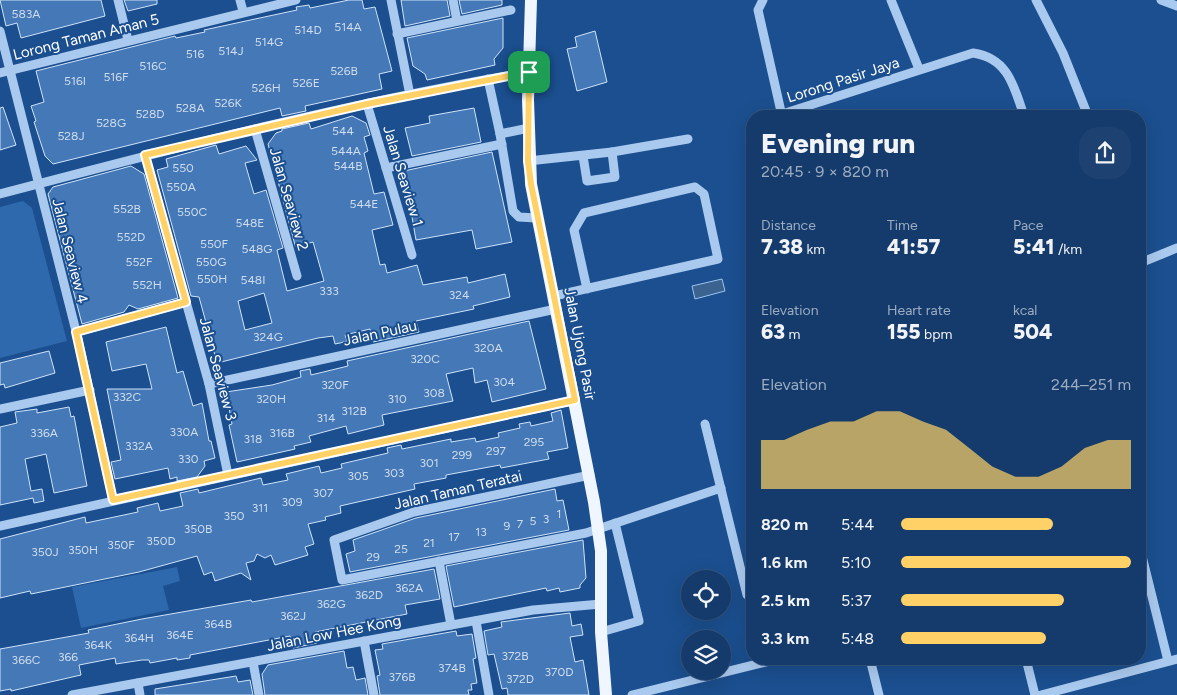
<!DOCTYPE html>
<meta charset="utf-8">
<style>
:root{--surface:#143b6b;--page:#1d4271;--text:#f1f3f6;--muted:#9dadc1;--line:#33557e;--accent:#ffd166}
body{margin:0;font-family:Figtree,sans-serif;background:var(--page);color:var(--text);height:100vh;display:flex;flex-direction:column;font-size:19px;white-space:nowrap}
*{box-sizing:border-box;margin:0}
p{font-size:16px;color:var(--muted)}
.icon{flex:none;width:28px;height:28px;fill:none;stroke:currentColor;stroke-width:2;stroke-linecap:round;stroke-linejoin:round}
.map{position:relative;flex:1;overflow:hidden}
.panel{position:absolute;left:746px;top:110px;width:400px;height:555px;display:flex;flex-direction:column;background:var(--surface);border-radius:20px;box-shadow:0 5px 20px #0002,0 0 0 1px var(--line)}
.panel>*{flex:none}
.buttons{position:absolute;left:681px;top:570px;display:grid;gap:10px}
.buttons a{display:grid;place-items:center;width:50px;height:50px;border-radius:50%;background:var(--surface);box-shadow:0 5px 20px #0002,0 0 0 1px var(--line);font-size:25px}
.pin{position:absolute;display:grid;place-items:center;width:42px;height:42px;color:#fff;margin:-21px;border-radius:10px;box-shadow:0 2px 8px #0006}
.round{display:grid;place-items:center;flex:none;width:52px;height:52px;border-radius:20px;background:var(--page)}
.overview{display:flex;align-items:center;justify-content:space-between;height:85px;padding:0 15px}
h1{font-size:28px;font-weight:800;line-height:38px}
.metrics{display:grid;grid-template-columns:repeat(3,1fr);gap:8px;height:85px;padding:5px 15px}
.metrics div{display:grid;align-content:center}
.metrics b{font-size:21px;font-weight:800}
.metrics small{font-size:14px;font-weight:400}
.metrics p{font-size:14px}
.chart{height:140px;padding:10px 15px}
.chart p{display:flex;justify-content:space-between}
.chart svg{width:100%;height:90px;margin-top:5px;fill:var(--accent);opacity:.7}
ul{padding:0 15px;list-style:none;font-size:16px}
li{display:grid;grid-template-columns:80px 60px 1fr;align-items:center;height:38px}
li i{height:12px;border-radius:6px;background:var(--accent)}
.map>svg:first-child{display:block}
</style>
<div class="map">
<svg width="1177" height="695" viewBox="0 0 1177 695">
<rect width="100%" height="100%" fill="#1b4f8f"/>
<g fill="#2e69ad">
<path d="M23,201L32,208L67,341L0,358V207Z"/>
<path d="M177,567L180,581L163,586L169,610L81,628L72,587Z"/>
</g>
<path fill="#3c6290" stroke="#9cc4f0" d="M722,279L725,291L695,299L692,286Z"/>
<g fill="#4478b7" stroke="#cfe3fa" fill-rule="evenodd">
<path d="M0,0H101L105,16L21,38L17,23L6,26Z"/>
<path d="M124,0H157V4L128,11Z"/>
<path d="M349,0H362L364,9L375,7L392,71L379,74L382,89L305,106L306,111L282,116L280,108L53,164L45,156L34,122L36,121L31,106L44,102L36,71L175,36L176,38L205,32L204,30L297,10L296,7L309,5L310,8Z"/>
<path d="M401,0H447L450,16L405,26Z"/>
<path d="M459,0H502V5L462,14Z"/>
<path d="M503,18V48L494,59L495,65L427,80L425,74L413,66L407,38Z"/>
<path d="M595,31L607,82L577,91L567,49L577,47L575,37Z"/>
<path d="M3,107L16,145L0,150V108Z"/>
<path d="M474,108L481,142L412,156L405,128L430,123L429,116Z"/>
<path d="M352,116L366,123L370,135L364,137L368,151L364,153L374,194L384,192L393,225L372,230L380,265L385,264L387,273L417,265L423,285L467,277L468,283L505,274L510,297L473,306L474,309L416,321L419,332L373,342L370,329L345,335L347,341L340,343L335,344L333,336L318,338L217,363L199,297L191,296L157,170L168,167L166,159L216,145L219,154L246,146L257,160L245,163L254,194L266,190L283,248L277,250L287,291L324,281L313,242L296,247L295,245L268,144L276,133L282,131V129L309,123L311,129ZM264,293L272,323L245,330L238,301Z"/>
<path d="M492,152L512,242L476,249L472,230L416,240L404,171Z"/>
<path d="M131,166L144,174L178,298L138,309L129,305L124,312L82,324L48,194L53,187Z"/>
<path d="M529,321L546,389L492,402L487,380L475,383L473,368L446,374L453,401L382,415L384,425L348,434L346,426L309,436L311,442L294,446L295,449L237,462L229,425L232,424L226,392L272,385L301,377L300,371L310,369L311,375L348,366L347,361Z"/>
<path d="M166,327L177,373L183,371L193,406L202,403L209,441H211L215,458L204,461L205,466L197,477L177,481V477L170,479L168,468L115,479L111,462L121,460L107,389H152L146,364L112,371L106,342Z"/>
<path d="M49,351L55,373L5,388L4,384L0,385V363Z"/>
<path d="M69,407L71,417L74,416L87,486L54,493L46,454L25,459L31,491L42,489L44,501L34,503L33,498L0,505V427L17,423L15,412L37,409V413Z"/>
<path d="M561,410L568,448L547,452L549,459L501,468L500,465L446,475V478L414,484L415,489L340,506L341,513L325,517L326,520L308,524L314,544L305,547L308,555L275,565L271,555L265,558L257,554L254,561L246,563L251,580L241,573L215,581L212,572L204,575L197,556L139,572L31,594L30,591L0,598V539L85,517L86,523L138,512L137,508L158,503L160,511L183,506L180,493L198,489L199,493L261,478L263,485L288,480L286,474L319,466L321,473L342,468L341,464L388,453L387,448L401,445L402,449L451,439V442L475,438L476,442L499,437L498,433L520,428L519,424L530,422L531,426L553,421L551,413Z"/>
<path d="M555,489L557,501L563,500L569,530L350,572L346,554L355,551L353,540L416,518Z"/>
<path d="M583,540L586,578L580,585V588L560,592L559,588L547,591L546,588L454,607L446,566Z"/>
<path d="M434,569L440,599L405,605L407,614L315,632L317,643L293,648L290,636L190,655V658L177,660V658L150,663L149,660H142L116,664L115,658L79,665L81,675L11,691V689L0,691V649L89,633L88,630L142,619L251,600L252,602Z"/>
<path d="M570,613L572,626L581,624L583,635L570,637L575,662L583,660L589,695H508L507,688L502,689L494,654L488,655L484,631L502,627L501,622Z"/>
<path d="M456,631L457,636L472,634L476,658L473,659L477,683L471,684L472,690H468L469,695H380L377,676L380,675L375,650L383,649L382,644Z"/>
<path d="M344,651L347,668L353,667L356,680L365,678L368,695H265L262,674L268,665Z"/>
<path d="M236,676L238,682L250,680L253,695H155V689Z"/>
</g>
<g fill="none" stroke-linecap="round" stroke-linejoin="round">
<g stroke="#a9c9ee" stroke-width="9">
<path d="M118,0L128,40"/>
<path d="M240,0L243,11"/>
<path d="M391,0L410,95"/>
<path d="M453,0L457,21"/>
<path d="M763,0L758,10L782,116"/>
<path d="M891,0L919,69"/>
<path d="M1036,0L1063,53L1088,116"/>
<path d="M1161,0L1177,6"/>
<path d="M0,31L78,339L113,500"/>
<path d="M397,34L511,10"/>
<path d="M0,73L296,0"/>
<path d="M488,79L500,134L529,128"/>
<path d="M367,104L412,255"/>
<path d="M776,116L973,53C1008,58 1014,86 1024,116"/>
<path d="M255,129L297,276"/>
<path d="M500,134L513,211L519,217L536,218"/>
<path d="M612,152L688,139"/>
<path d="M145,155L209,384L228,475"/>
<path d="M528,161L612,152L615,177L587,181L583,156"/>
<path d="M386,168L502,144"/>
<path d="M0,194C175,148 350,102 529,72"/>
<path d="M1140,263L1177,248"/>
<path d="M554,296L718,259L704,194L695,187L584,213L574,230L587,289"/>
<path d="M76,332L186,302"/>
<path d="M209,384L556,309"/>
<path d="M0,409L90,390"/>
<path d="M705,424L747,595"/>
<path d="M590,475L414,512L334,540L342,580L586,533L721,488"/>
<path d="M0,526L575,400"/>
<path d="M1140,548L1168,661"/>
<path d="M439,561L451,625"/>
<path d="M476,621L489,695"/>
<path d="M601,632L639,621L615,523"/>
<path d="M364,641L374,695"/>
<path d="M870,659L879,695"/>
<path d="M1026,659L1035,695"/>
<path d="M253,662L259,695"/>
<path d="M138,683L140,695"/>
<path d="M72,695L533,610L601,604"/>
<path d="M632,695L778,659"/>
<path d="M1041,695L1177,659"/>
</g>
<path stroke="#f0f6ff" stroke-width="12" d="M531,0L528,100L531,184L594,502L601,551V632L606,695"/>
</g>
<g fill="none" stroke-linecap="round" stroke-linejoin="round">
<defs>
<path id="route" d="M529,72L528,161L531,184L575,400L113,500L76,332L186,302L145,155L367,104Z"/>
</defs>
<use href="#route" stroke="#fff" stroke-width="10"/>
<use href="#route" stroke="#ffd166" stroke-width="6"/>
</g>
<g text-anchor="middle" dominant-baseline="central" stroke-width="4" stroke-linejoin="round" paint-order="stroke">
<g font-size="12" fill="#d0dded">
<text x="26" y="14">583A</text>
<text x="348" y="27">514A</text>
<text x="308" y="30">514D</text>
<text x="269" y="42">514G</text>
<text x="231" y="51">514J</text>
<text x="195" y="54">516</text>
<text x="153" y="66">516C</text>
<text x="344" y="71">526B</text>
<text x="116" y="77">516F</text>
<text x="75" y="81">516I</text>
<text x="306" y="83">526E</text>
<text x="266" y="88">526H</text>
<text x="228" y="103">526K</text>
<text x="190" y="108">528A</text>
<text x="150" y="114">528D</text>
<text x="111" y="123">528G</text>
<text x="343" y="131">544</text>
<text x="71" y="136">528J</text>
<text x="346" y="151">544A</text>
<text x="348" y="166">544B</text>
<text x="183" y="168">550</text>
<text x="181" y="187">550A</text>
<text x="364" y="204">544E</text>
<text x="127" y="209">552B</text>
<text x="192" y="212">550C</text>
<text x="250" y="223">548E</text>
<text x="131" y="237">552D</text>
<text x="214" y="244">550F</text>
<text x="257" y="249">548G</text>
<text x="139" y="262">552F</text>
<text x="211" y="262">550G</text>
<text x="212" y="279">550H</text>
<text x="253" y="280">548I</text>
<text x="147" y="285">552H</text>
<text x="329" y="291">333</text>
<text x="459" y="295">324</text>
<text x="268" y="337">324G</text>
<text x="488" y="348">320A</text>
<text x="425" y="359">320C</text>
<text x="504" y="382">304</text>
<text x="335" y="385">320F</text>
<text x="434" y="393">308</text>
<text x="127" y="397">332C</text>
<text x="271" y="399">320H</text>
<text x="397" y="399">310</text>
<text x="354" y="411">312B</text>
<text x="326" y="418">314</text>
<text x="184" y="432">330A</text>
<text x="44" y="433">336A</text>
<text x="282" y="433">316B</text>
<text x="253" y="439">318</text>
<text x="534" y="442">295</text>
<text x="139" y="446">332A</text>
<text x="496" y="451">297</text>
<text x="462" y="455">299</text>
<text x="188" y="459">330</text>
<text x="429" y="463">301</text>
<text x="394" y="473">303</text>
<text x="358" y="476">305</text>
<text x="323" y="493">307</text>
<text x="292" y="502">309</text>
<text x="260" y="508">311</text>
<text x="559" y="514">1</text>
<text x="234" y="516">350</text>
<text x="546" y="519">3</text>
<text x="533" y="521">5</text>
<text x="520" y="524">7</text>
<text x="507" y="526">9</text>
<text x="198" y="529">350B</text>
<text x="481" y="532">13</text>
<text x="454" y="537">17</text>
<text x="161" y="541">350D</text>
<text x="429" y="543">21</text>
<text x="121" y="545">350F</text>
<text x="401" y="549">25</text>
<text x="83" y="550">350H</text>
<text x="45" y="552">350J</text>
<text x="373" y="557">29</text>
<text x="409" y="588">362A</text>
<text x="369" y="595">362D</text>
<text x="331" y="604">362G</text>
<text x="293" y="616">362J</text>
<text x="218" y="624">364B</text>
<text x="180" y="635">364E</text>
<text x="139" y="638">364H</text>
<text x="98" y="645">364K</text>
<text x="515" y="656">372B</text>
<text x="68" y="657">366</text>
<text x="26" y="660">366C</text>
<text x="452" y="668">374B</text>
<text x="559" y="672">370D</text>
<text x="402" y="677">376B</text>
<text x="520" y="679">372D</text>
</g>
<g font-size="15" fill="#fff" stroke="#1b4f8f">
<text transform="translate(86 37) rotate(-14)">Lorong Taman Aman 5</text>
<text transform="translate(843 80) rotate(-18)">Lorong Pasir Jaya</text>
<text transform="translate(403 176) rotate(73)">Jalan Seaview 1</text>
<text transform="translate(289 199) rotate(74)">Jalan Seaview 2</text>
<text transform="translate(70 251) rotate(76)">Jalan Seaview 4</text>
<text transform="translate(380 333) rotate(-12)">Jalan Pulau</text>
<text transform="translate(580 344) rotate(79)">Jalan Ujong Pasir</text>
<text transform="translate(218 369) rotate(75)">Jalan Seaview 3</text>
<text transform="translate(458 490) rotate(-13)">Jalan Taman Teratai</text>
<text transform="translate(334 633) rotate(-11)">Jalan Low Hee Kong</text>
</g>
</g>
</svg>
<div class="buttons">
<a><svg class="icon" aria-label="locate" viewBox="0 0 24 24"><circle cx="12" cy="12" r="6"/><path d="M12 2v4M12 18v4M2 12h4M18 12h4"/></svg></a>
<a><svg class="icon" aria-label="layers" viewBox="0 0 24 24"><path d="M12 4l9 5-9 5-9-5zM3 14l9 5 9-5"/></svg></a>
</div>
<div class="pin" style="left:529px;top:72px;background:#1e9e55"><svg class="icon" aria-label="arrive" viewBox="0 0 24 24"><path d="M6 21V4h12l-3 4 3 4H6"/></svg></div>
<section class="panel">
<div class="overview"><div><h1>Evening run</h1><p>20:45 · 9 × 820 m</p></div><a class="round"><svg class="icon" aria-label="share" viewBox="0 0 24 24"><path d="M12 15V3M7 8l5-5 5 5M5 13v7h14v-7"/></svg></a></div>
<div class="metrics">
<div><p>Distance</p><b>7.38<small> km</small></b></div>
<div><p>Time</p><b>41:57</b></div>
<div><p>Pace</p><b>5:41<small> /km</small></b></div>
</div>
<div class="metrics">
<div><p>Elevation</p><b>63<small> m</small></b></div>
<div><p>Heart rate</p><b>155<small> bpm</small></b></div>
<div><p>kcal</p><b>504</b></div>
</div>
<div class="chart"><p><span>Elevation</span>244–251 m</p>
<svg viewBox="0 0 160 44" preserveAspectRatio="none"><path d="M0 44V20L10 20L20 15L30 11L40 11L50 6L60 6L70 11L80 15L90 24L100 33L110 38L120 38L130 33L140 24L150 20L160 20V44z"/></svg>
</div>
<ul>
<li><b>820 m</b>5:44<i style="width:66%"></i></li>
<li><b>1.6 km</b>5:10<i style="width:100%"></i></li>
<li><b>2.5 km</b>5:37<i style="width:71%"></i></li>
<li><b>3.3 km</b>5:48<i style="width:63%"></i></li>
</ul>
</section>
</div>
